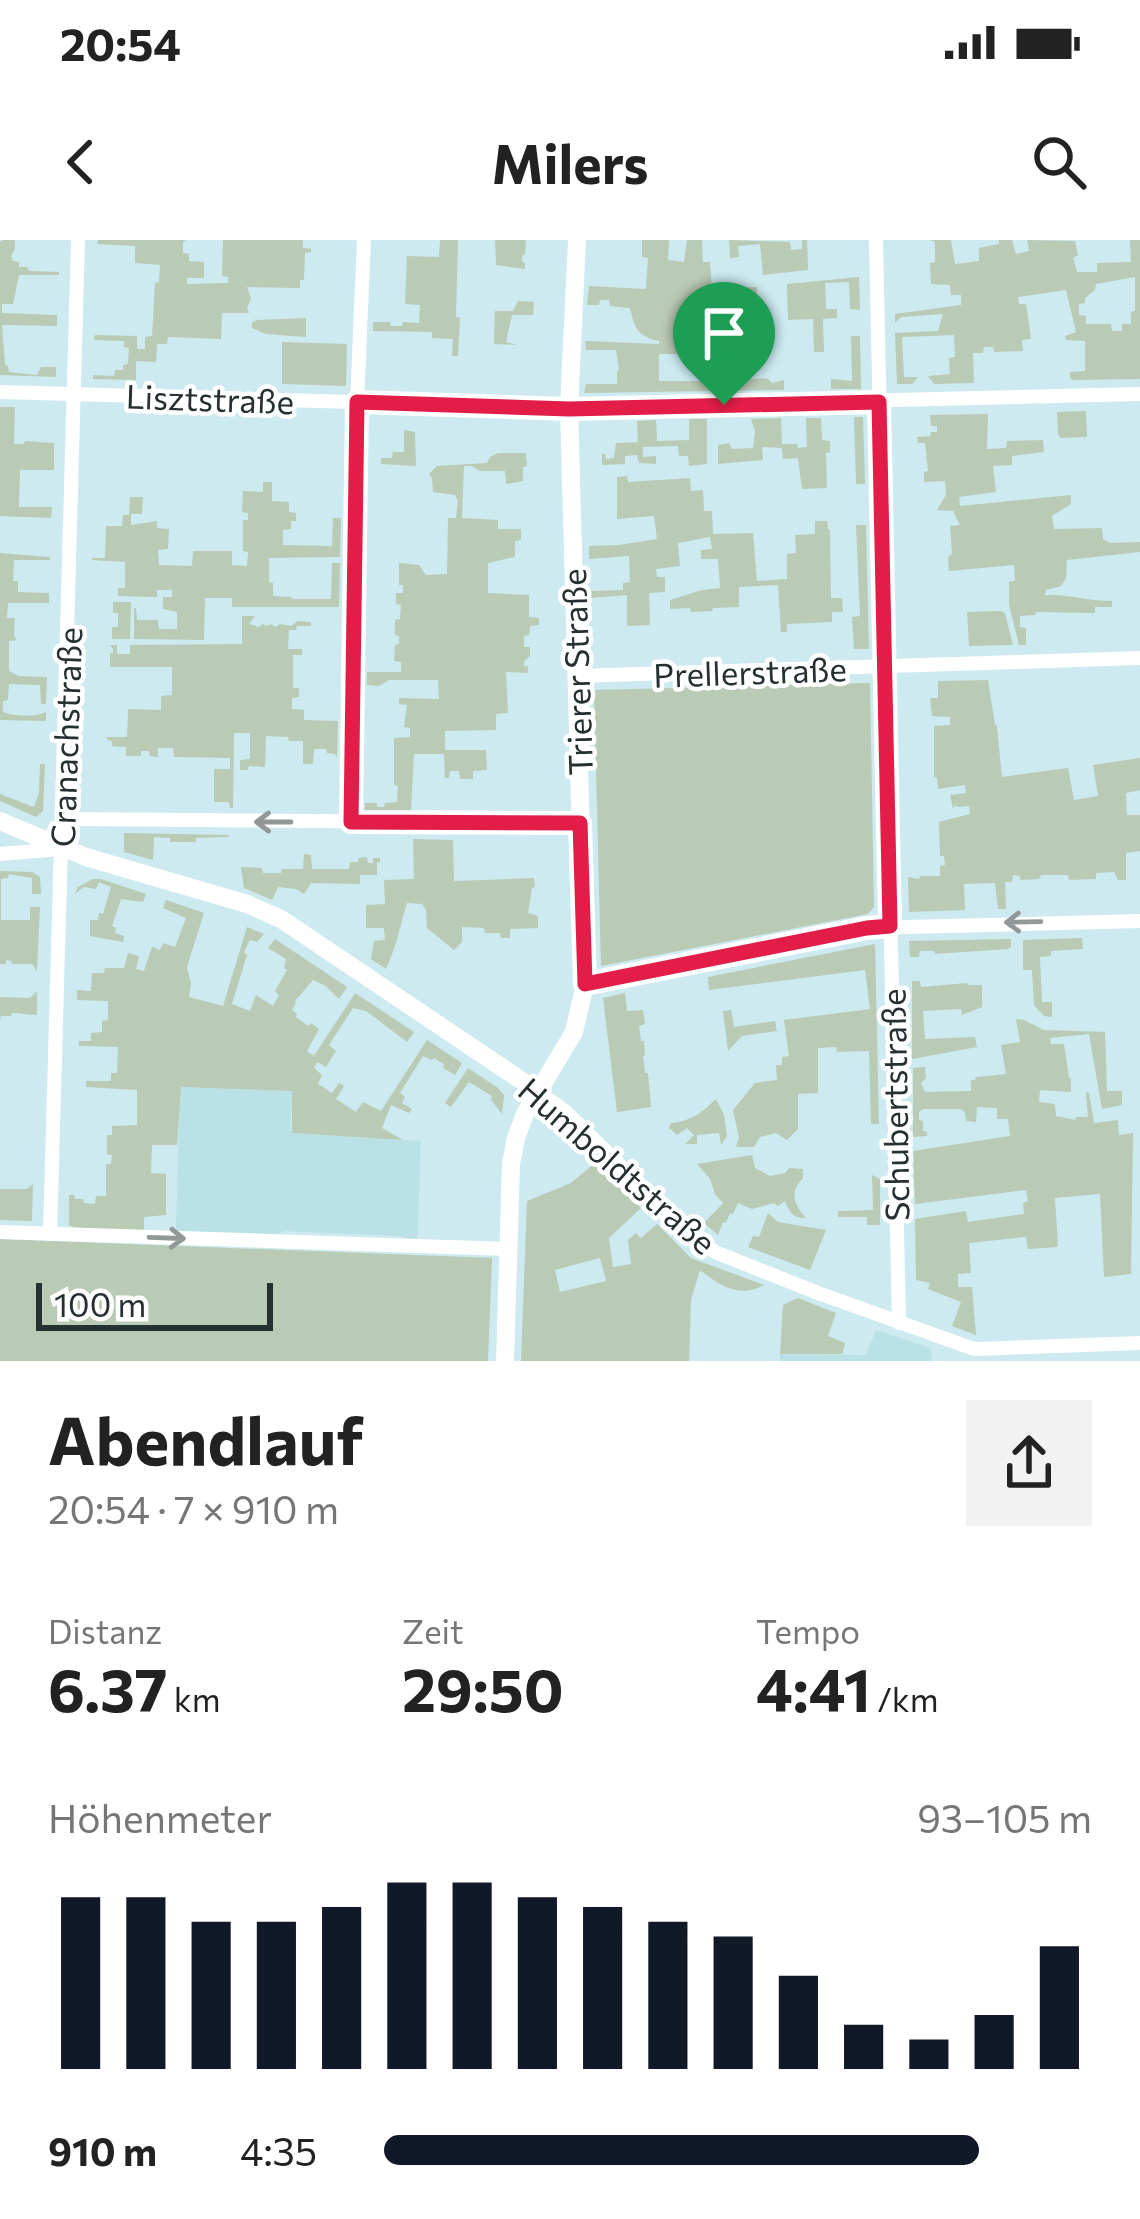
<!DOCTYPE html>
<html lang="de">
<meta charset="utf-8">
<style>
:root{--surface:#fff;--page:#f2f2f2;--text:#222;--muted:#767676;--accent:#111827}
body{margin:0;font-family:Commissioner,sans-serif;background:var(--page);color:var(--text);height:100vh;display:flex;flex-direction:column;font-size:45px;white-space:nowrap}
*{box-sizing:border-box;margin:0}
p{font-size:39px;color:var(--muted)}
.icon{flex:none;width:66px;height:66px;fill:none;stroke:currentColor;stroke-width:2;stroke-linecap:round;stroke-linejoin:round}
.map{position:relative;height:1121px;overflow:hidden}
.panel{display:flex;flex-direction:column;background:var(--surface);flex:1}
.panel>*{flex:none}
.scale{position:absolute;left:36px;bottom:30px;width:237px;box-sizing:border-box;padding-left:12px;border:6px solid #253032;border-top:0;font-size:33px;line-height:42px;white-space:nowrap;color:#253032;-webkit-text-stroke:9px #fff;paint-order:stroke}
.pin{position:absolute;display:grid;place-items:center;width:102px;height:102px;color:#fff;margin:-123px -51px;border-radius:50% 50% 50% 0;rotate:-45deg;box-shadow:0 0 12px #0007}
.pin .icon{rotate:45deg}
.round{display:grid;place-items:center;flex:none;width:126px;height:126px;border-radius:0px;background:var(--page)}
.summary{display:flex;align-items:center;justify-content:space-between;height:204px;padding:0 48px}
h1{font-size:66px;font-weight:700;line-height:90px}
.figures{display:grid;grid-template-columns:repeat(3,1fr);gap:18px;height:204px;padding:12px 48px}
.figures div{display:grid;align-content:center}
.figures b{font-size:60px;font-weight:700}
.figures small{font-size:33px;font-weight:400}
.figures p{font-size:33px}
.chart{height:336px;padding:24px 48px}
.chart p{display:flex;justify-content:space-between}
.chart svg{width:100%;height:216px;margin-top:12px;stroke:var(--accent);stroke-width:6}
ul{padding:0 48px;list-style:none;font-size:39px}
li{display:grid;grid-template-columns:192px 144px 1fr;align-items:center;height:90px}
li i{height:30px;border-radius:15px;background:var(--accent)}
.status{display:flex;justify-content:space-between;align-items:center;height:84px;padding:0 60px;background:var(--surface);direction:ltr}
.status svg{height:33px;fill:currentColor}
header{display:flex;justify-content:space-between;align-items:center;height:156px;padding:0 48px;background:var(--surface);font-size:54px;font-weight:700}
.map>svg:first-child{display:block}
</style>
<div class="status"><b>20:54</b><svg viewBox="0 0 49 12"><path d="M0 12V9h3v3zM5 12V6h3v6zM10 12V3h3v9zM15 12V0h3v12zM26 1h20v11H26zM47 4h2v5h-2z"/></svg></div>
<header><svg class="icon" aria-label="back" viewBox="0 0 24 24"><path d="M15 5l-7 7 7 7"/></svg>Milers<svg class="icon" aria-label="search" viewBox="0 0 24 24"><circle cx="10" cy="10" r="6"/><path d="M15 15l6 6"/></svg></header>
<div class="map">
<svg width="1140" height="1121" viewBox="0 0 1140 1121">
<rect width="100%" height="100%" fill="#cceaef"/>
<g fill="#b9e1e6">
<path d="M180,847L293,851L290,886L292,893L421,901L417,1004L409,1003L404,997L400,996L285,991L277,994L176,991Z"/>
<path d="M876,1090L930,1108L932,1121H780V1114L866,1115Z"/>
</g>
<g fill="#b9cab5" fill-rule="evenodd">
<path d="M3,0H15V9L11,16L13,21L19,22V27H27L29,31L59,32V35H19L13,64H2V73L57,75V86L2,85L5,125L8,126L9,132L37,135L41,127H56V137L0,135V2Z"/>
<path d="M98,0H186L183,2V13L189,14V21L204,22V38H187V44L228,43V37L222,36L223,0H303V8L311,9V12L305,13L304,40H300V48L247,47L251,59L247,68L249,73H222L221,99L168,97L167,104H157L156,122L136,121V140L93,139V135L114,136L115,130H123V125L128,124L129,108L124,107V101L94,100L95,95L137,96V109H145V97L152,96L155,43L159,42L160,25L135,23V6L97,4Z"/>
<path d="M440,0H458L456,77L460,78L458,116H452L453,99L432,98V92L373,91V82H390L391,86H402L403,82L419,83L420,65L405,64L407,16L439,17Z"/>
<path d="M495,0H526L525,14L522,15V22L525,23V29L496,25Z"/>
<path d="M642,0H669L668,20L684,22L687,0H702L703,22H710L712,49L757,47V108H746V92H730V140L736,143L749,139L767,138L772,143L784,140V150L584,153L586,144H617V131L619,130L616,110H586L585,101L659,104V101C637,96 635,89 630,68L610,66L609,60H600L599,65H587L589,46L646,49L648,18L642,17ZM679,108H686V114H695V108H719V141H659V114H678Z"/>
<path d="M729,0L790,2L791,10L802,9V0H807L808,30L763,35L760,4L738,6L739,17L730,18Z"/>
<path d="M930,0H951L955,24L979,21V8L999,4V0H1012L1016,14L1029,11L1027,0L1075,1L1078,15L1073,18L1077,32H1097V23L1131,22L1130,0H1140V139L1073,140L1070,138V132L1085,131V101L1066,100L1065,96L1076,92L1066,50L1018,57L1019,64H1026L1031,99L1022,100L1023,111L994,112L993,107H984L983,113H973L974,143L934,144L928,136L950,134L949,118L955,117L954,95L902,97L904,137H918L912,144H897L895,93L938,91L943,74L901,77L895,83V74L961,65V55H951L950,45L931,44L930,23L935,22V2ZM1135,37V71L1131,72V84H1122V91H1112L1111,84H1086V76L1079,75V64L1085,63V58L1095,50L1096,44Z"/>
<path d="M859,37L860,70L850,69L849,42L825,43L826,69H837V78L823,79L824,112H814L813,79L788,80L787,44Z"/>
<path d="M518,61L534,62L533,75H512L506,102L517,105L494,104L495,71H513Z"/>
<path d="M306,78V97L266,94L252,88V83L257,80Z"/>
<path d="M851,96H860L861,149H831V139L852,141Z"/>
<path d="M282,102L347,104L346,146L282,144Z"/>
<path d="M0,167H15L14,204H24L25,201L54,203V230H20L19,267H52L51,278L0,276Z"/>
<path d="M1086,171L1087,197L1061,198L1058,194L1057,172Z"/>
<path d="M988,174L987,209L1006,208L1007,201L1043,200L1044,212L1012,216V225L993,226L996,252L959,257L960,266L1071,255V264L1052,276L1054,289L1102,288L1103,299L1110,303L1140,302V312L1067,320L1066,338L1061,346L1046,350L1045,355C1068,354 1089,361 1112,361V367H1095V373L1036,372L1035,375L1020,376V387L1026,388V405H1019L1009,365V342L1015,341L1014,325L949,331L948,317L952,314L950,286L960,285L953,271L937,270L946,255L945,241L924,242V232L928,231L925,203H918L917,197L930,196L931,192H937V186H931L930,175Z"/>
<path d="M854,177H863L865,244H856Z"/>
<path d="M781,178L782,204H797L798,208L807,207L806,178H821L822,200L830,201V212L826,213L827,248L802,249L798,218L783,219L782,208L762,207L763,220L718,224V205L729,203L732,209L753,208L755,191L751,179Z"/>
<path d="M689,179H707V224L689,226L688,216H679L678,206L643,207V217L656,216V224L639,223L637,215L625,216V224L602,225V214H605L606,219L614,218L616,203L638,202L637,181L656,180L657,201L689,200Z"/>
<path d="M404,190L415,192L416,226L381,224V218H392L393,212H404Z"/>
<path d="M498,213H526L527,226L523,227V241L506,244L505,231H480L472,226H464L462,278L498,280V289H521V300L515,301V317L488,323V353L529,355V377L539,378V385L530,386L529,395L524,396V407H530V416L524,421V426H528V433L506,432L508,473L496,474V490L445,491V510H486L487,530L473,531V539H460L459,531H450L449,538H445L444,514H414L411,571H365V563H377V567H384L385,563L397,562L398,546L394,545V498L410,497V488L404,487L407,465L399,464V458L439,459L438,440H389L379,446L367,445V432H401V422L394,421L395,405L399,404V396L395,395V380L400,379L401,365L396,364V353H403V345H399V323L419,325L426,335L447,334L448,278H456L458,261L455,255L433,252L432,238L429,234L437,226L487,223L490,217Z"/>
<path d="M627,236L628,242L690,238L691,251L703,250L704,271H712L713,294L753,293L757,341L787,339V314L796,313L795,295L815,294V281H827L828,289L830,290L831,358H842L843,372H832V382L787,384V392H781L778,345L739,347V367L713,368L712,371L691,372L690,368L670,369V360L702,350L720,348L718,319H701V310L712,309L710,297L678,303L680,326L656,329L657,337H665V352L649,353L650,385L627,386V355L591,358V351L623,350V343L630,342L629,316L589,319V306L619,305L657,299L654,276L617,279V237Z"/>
<path d="M263,242H272V261L289,262V272L296,273V281H291V289L283,290V305L332,306L333,278H341L340,317L269,318V342L273,343V356L291,357L292,359H331L332,323H340L339,367H232V358H205L204,400L134,399V368H136L137,380H158L159,389H177V372L163,369V357H172V350H157V357L118,356V348H125V322L92,320V318H105L106,286H122L123,275H129L130,257H143L142,274H131V285L157,281V288L169,289L168,309L158,310L159,325L192,326L193,311H232V325L247,326L248,312L243,311V280H248V273L242,272L243,251L263,252Z"/>
<path d="M856,285H866L869,409H854L852,377L860,376Z"/>
<path d="M0,313L50,317V320H14L13,341H18V352L49,353V363H8L7,378H15L14,396L17,400L9,401V431L19,436L47,437L46,464H41L40,445L9,444L8,460L3,461V472C14,476 34,478 46,472V481L0,480Z"/>
<path d="M113,362H131L130,399H112V387H118V373H113Z"/>
<path d="M1001,371L1005,373L1013,405L969,406L967,372Z"/>
<path d="M242,376H255L249,384L259,387L263,384L267,386L271,384L276,387L280,384L291,386L298,381L311,382V386H297L296,390H289L288,409H302V415H293V448H299V457L292,458V469L304,470V480L338,481L337,518L335,514L327,513L326,509H314L313,524H303V501H289L288,497L266,496L265,527L249,526L248,530H240V520L250,519V493H234L233,568H230L229,562H214V529H230V518L174,517L173,508H158V517L150,516L149,511H141V516H126V507L112,506V501L107,500V497H127L128,469L161,470V456L172,455V427H110V413H113V409L110,405H117V414H130V405L242,404Z"/>
<path d="M988,440L995,485L997,486L1002,537L1068,528L1074,560L1098,556L1093,525L1140,518V550L1126,553L1127,575H1140V611L1126,613V640H1118L1114,632L1096,633V639L1069,640L1068,635H1041L1039,639L1020,640V636L1013,635L1012,642H1005L1006,669H998L995,643L964,644L965,670L909,672L908,637L919,639L920,636H940V626L945,625L944,616H940L939,582L970,574L969,566L958,567L955,565L953,569L950,555L966,553L965,545L938,549L937,538L934,537V486L950,485V477L932,476L930,458H938V441Z"/>
<path d="M870,443L874,667L868,674L601,726L594,450Z"/>
<path d="M40,524H45L43,571L36,577L0,561V554L34,567L39,552Z"/>
<path d="M124,593L229,595V597L196,598V602H170V598L154,597L153,620L124,612Z"/>
<path d="M413,599L453,600L454,641L534,638L535,647L532,648L528,673L538,676V688L510,689V698H501L500,693H485L484,688L462,687V702L454,710L427,688L426,670L422,664L407,663C400,686 396,708 386,729L371,719L374,701L385,700L384,688H366V665L385,664L384,640L414,639Z"/>
<path d="M304,614L311,615L312,629H349L350,622H358L359,618L367,617L368,623H373V618H380V622H377V635H360V644L311,643L304,654L296,649L278,647L272,660L244,648L241,627L262,628L263,633H281L282,629H303Z"/>
<path d="M0,631L32,632L40,637L41,654H32V638L9,634L8,638L1,639V680H30V667H40L37,731L32,724H12L11,721L6,720V724H0Z"/>
<path d="M93,639H101L146,654L143,662L121,659L112,686L116,688L115,693L124,696L123,702L90,696V680H98L99,673L103,674L111,647L99,642L96,649L84,647L75,654L78,647Z"/>
<path d="M166,660L204,673L187,727L191,744L189,757L223,766L247,687L264,694L257,702L250,700L244,712L247,715L232,764L250,771L256,755L273,766L279,755L275,751L287,730L284,728L286,719L268,708L275,699L347,747L339,759L326,746L313,740L295,761L296,763L292,770L297,774L296,777L308,786L311,783L319,789L307,811L314,816L355,753L414,792L407,802L366,771L353,768L329,805L336,811L326,827L317,822L314,828L322,835L318,844L332,853L339,843L344,846L336,859L356,872L363,862L381,871L427,800L462,823L455,835L443,828L444,824L434,818L432,820L423,816L400,853L405,857L402,863L412,869L409,873L391,865L382,888L403,900L292,893V851L181,847L177,905H152L151,933L166,934V975L144,977V991L79,990L69,985V955H74L75,959H83L84,963L95,964L96,956H106V924H111L112,915L107,914V895H112V886L137,885V850L86,847V841H111V833H117L118,807L79,806V801H91V793L102,792V781L108,780V761L77,760V750L91,751L92,733H104L105,728H124L128,713L139,716L136,729L144,731L152,707L160,710L163,703L175,707L186,678L163,668Z"/>
<path d="M1082,698L1083,709L1051,711V716L1040,717L1042,762H1052V777L1044,776L1034,765L1032,730H1023V700Z"/>
<path d="M1011,699V707L1008,709L935,714L934,711H920L919,717H910L909,701Z"/>
<path d="M875,704L879,884H871L869,811L837,812L836,807L818,808V853L798,854V889L787,900L776,893L760,897L754,907H736L739,898L733,870L755,843L777,840L776,825H782V817L789,816L784,780L870,769L865,730L709,750L708,737Z"/>
<path d="M912,741H920L921,747L967,743L968,745H982V767L962,775L961,769L923,771L925,799L975,797L977,807L912,819Z"/>
<path d="M37,751V775L12,773L11,776H1L0,781V757L30,758Z"/>
<path d="M625,753L627,771L643,770L645,784L639,786L641,801H644L645,815L643,816L645,833H648L651,867L617,872L603,758Z"/>
<path d="M731,770L734,787L775,781L777,791L742,796L728,811L723,771Z"/>
<path d="M1016,779L1024,780L1044,790L1105,792L1107,851H1122V865L1102,869L1089,794L1050,798L1051,804H1064L1069,838H1071V852L1040,850L1039,862L1055,864L1056,876L1076,880V877H1088L1086,852L1089,853L1094,883L1118,880L1119,895L1133,893L1131,1034L1104,1037L1100,954L1055,958L1058,1007L1028,1009L1026,997L969,1003L971,1033L958,1034V1047H972L976,1095L952,1086L961,1062L928,1049L930,1043L916,1040L915,979L966,971L968,982L1024,974L1023,963L1028,961L1026,950L915,964L913,911L1010,896L1008,879H997V868L977,867L976,882L966,881L965,872L960,869H923L919,872V880L923,881V891L927,892V896L913,897V828L925,827L926,838L921,843L925,852L971,851V840H975L976,837L1006,834L1001,805L1020,802Z"/>
<path d="M468,828L498,848L504,855L502,874L491,860L492,856L469,842L451,867L445,863Z"/>
<path d="M716,859L724,875L727,896L721,905L719,893L697,895V904H685L694,895L687,888L677,895L669,888L671,883C692,881 701,873 716,859Z"/>
<path d="M752,915L755,928L770,936L785,933L789,928L803,929V938C789,952 794,965 806,978C792,978 790,972 785,961L778,966L774,963L752,969L738,963L733,974L730,973L726,983L723,982L718,995L704,983L723,963L715,954L710,939L697,924Z"/>
<path d="M595,923L641,968L609,998L613,1027L631,1024L628,1000L636,993L641,998L657,984L691,1018L764,1045C739,1059 719,1045 700,1030L691,1060L689,1121H521L527,961L571,943ZM600,1018L606,1041L560,1052L555,1030Z"/>
<path d="M872,935L880,939V985H867V977H838V971L873,970Z"/>
<path d="M33,944L32,981L0,980V949H27Z"/>
<path d="M768,973L778,982L826,990L810,1030L748,1007L753,996L759,997Z"/>
<path d="M0,999L492,1018L488,1121H0Z"/>
<path d="M798,1058L836,1073L828,1096L845,1103L842,1114H780L783,1065Z"/>
</g>
<g fill="none" stroke-linecap="round" stroke-linejoin="round">
<g stroke="#fff" stroke-width="14">
<path d="M876,0L899,1083"/>
<path d="M0,152L569,168L1140,154"/>
<path d="M577,436L1140,418"/>
<path d="M63,579L581,583"/>
<path d="M351,582L357,162L364,0"/>
<path d="M0,614L61,609"/>
<path d="M585,744L867,688L1140,681"/>
<path d="M537,851L565,871L693,997L715,1012L818,1053L974,1109L1140,1103"/>
<path d="M0,992L508,1009"/>
<path d="M50,994L78,0"/>
</g>
<g stroke="#fff" stroke-width="18">
<path d="M0,581L86,617L247,664L281,679L537,851"/>
<path d="M505,1121L511,924L516,898L525,874L574,792L585,744L569,168L577,0"/>
</g>
</g>
<defs><path id="oneway-shaft" d="M-6 0H5M1.5-3L5.5 0L1.5 3" fill="none" stroke-width="1.6" stroke-linecap="round" stroke-linejoin="round" transform="scale(3)"/></defs>
<g stroke="#929898">
<use href="#oneway-shaft" transform="translate(273 582) rotate(180)"/>
<use href="#oneway-shaft" transform="translate(1023 682) rotate(179)"/>
<use href="#oneway-shaft" transform="translate(167 998) rotate(2)"/>
</g>
<g fill="none" stroke-linecap="round" stroke-linejoin="round">
<defs>
<path id="route" d="M357,162L569,169L879,162L890,686L867,688L585,744L580,583L351,582Z"/>
</defs>
<use href="#route" stroke="#fff" stroke-width="24"/>
<use href="#route" stroke="#e11d48" stroke-width="15"/>
</g>
<g text-anchor="middle" dominant-baseline="central" stroke-width="9" stroke-linejoin="round" paint-order="stroke">
<g font-size="33" fill="#253032" stroke="#fff">
<text transform="translate(210 158) rotate(2)">Lisztstraße</text>
<text transform="translate(750 431) rotate(-2)">Prellerstraße</text>
<text transform="translate(576 432) rotate(-92)">Trierer Straße</text>
<text transform="translate(65 497) rotate(-88)">Cranachstraße</text>
<text transform="translate(894 865) rotate(-91)">Schubertstraße</text>
<text transform="translate(618 925) rotate(41)">Humboldtstraße</text>
</g>
</g>
</svg>
<div class="scale">100 m</div>
<div class="pin" style="left:724px;top:165px;background:#1e9e55"><svg class="icon" aria-label="arrive" viewBox="0 0 24 24"><path d="M6 21V4h12l-3 4 3 4H6"/></svg></div>
</div>
<section class="panel">
<div class="summary"><div><h1>Abendlauf</h1><p>20:54 · 7 × 910 m</p></div><a class="round"><svg class="icon" aria-label="share" viewBox="0 0 24 24"><path d="M12 15V3M7 8l5-5 5 5M5 13v7h14v-7"/></svg></a></div>
<div class="figures">
<div><p>Distanz</p><b>6.37<small> km</small></b></div>
<div><p>Zeit</p><b>29:50</b></div>
<div><p>Tempo</p><b>4:41<small> /km</small></b></div>
</div>
<div class="chart"><p><span>Höhenmeter</span>93–105 m</p>
<svg viewBox="0 0 160 44" preserveAspectRatio="none"><path d="M5 44V9M15 44V9M25 44V14M35 44V14M45 44V11M55 44V6M65 44V6M75 44V9M85 44V11M95 44V14M105 44V17M115 44V25M125 44V35M135 44V38M145 44V33M155 44V19"/></svg>
</div>
<ul>
<li><b>910 m</b>4:35<i style="width:84%"></i></li>
</ul>
</section>
